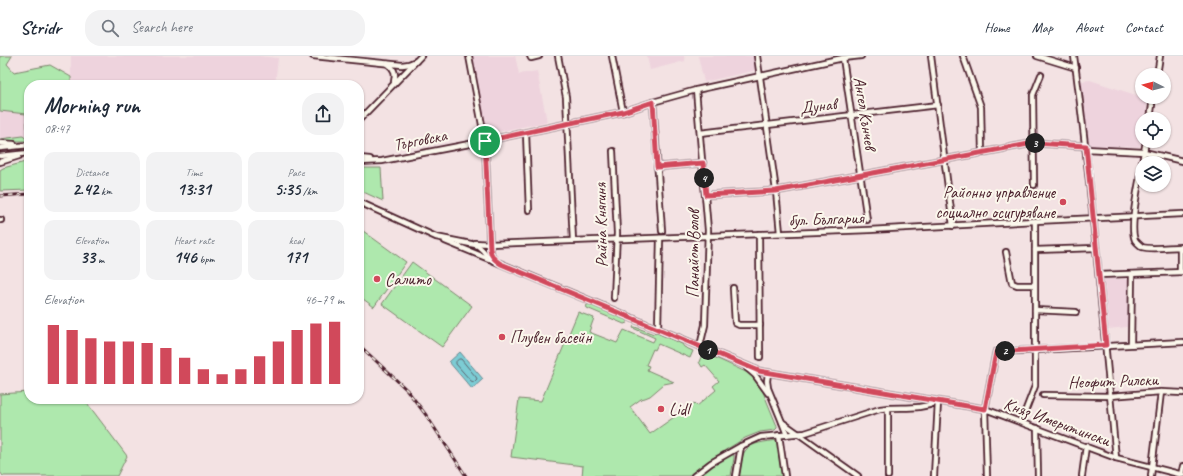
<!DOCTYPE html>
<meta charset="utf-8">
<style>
:root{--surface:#fff;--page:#f2f2f3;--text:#1f2937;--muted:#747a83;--line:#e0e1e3;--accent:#d1495b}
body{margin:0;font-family:Caveat,sans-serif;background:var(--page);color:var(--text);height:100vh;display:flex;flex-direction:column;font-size:15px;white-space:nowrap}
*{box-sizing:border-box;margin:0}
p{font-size:13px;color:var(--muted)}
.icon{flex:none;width:22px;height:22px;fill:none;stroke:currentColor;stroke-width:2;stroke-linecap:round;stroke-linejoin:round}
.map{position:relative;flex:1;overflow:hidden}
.side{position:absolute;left:24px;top:24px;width:340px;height:324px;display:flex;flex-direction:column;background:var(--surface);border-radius:16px;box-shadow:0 1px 3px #0004}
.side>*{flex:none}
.needle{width:26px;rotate:276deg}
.tools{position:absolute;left:1135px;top:12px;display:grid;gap:8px}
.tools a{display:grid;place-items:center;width:36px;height:36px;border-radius:50%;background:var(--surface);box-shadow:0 1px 3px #0004;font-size:20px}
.pin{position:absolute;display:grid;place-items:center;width:34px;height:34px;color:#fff;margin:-17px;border:2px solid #fff;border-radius:50%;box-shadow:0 1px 4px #0007}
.km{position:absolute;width:20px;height:20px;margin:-10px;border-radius:50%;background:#222;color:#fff;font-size:11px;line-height:20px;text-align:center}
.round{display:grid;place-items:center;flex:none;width:42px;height:42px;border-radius:16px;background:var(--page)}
.headline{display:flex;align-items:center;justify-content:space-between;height:68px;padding:0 20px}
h1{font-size:22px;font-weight:800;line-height:30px}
.figures{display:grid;grid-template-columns:repeat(3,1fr);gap:6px;height:68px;padding:4px 20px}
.figures div{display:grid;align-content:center;border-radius:10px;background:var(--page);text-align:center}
.figures b{font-size:17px;font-weight:800}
.figures small{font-size:11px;font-weight:400}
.figures p{font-size:11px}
.chart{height:112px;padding:8px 20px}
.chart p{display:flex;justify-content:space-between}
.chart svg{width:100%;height:72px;margin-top:4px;stroke:var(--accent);stroke-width:6}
header{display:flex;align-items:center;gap:24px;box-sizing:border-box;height:56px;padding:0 20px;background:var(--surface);border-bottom:1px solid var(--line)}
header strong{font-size:19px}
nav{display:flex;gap:22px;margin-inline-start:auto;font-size:14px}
.search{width:280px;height:36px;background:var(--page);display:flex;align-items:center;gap:10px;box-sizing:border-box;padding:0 14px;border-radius:16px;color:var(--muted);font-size:15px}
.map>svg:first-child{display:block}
</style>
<header>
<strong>Stridr</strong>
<div class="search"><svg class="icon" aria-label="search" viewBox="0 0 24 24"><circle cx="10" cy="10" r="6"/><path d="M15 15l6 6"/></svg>Search here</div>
<nav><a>Home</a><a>Map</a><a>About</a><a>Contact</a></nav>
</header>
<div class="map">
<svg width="1183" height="420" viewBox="0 0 1183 420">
<rect width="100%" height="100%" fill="#f3e2e3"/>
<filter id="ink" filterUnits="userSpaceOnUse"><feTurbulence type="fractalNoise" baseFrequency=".025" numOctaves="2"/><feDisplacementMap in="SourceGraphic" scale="8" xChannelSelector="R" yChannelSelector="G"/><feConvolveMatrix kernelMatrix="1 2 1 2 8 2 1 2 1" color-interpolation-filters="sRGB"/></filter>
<g filter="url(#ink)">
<g fill="#eed3dd">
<path d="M71,0H259L278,2L275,29H71Z"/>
<path d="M472,0H515L519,18L537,15L547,66L487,78Z"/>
<path d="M647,0H684L685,5L650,14Z"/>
<path d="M698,0H754L756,14L704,26Z"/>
<path d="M1090,24L1148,43L1145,63H1142V79L1140,91L1089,89L1080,25Z"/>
<path d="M0,53L29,56V88H0Z"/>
<path d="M1102,223H1128L1127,271L1108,273Z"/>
</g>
<g fill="#aee8ad" stroke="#7c846c">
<path d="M0,0H12L7,8L14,16L50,9L71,21V29H29V76L27,74L26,58L0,55Z"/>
<path d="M23,80L29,85H0V83Z"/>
<path d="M29,105V134L0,135V114L3,112Z"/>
<path d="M359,112H381L383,145L359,134Z"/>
<path d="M359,172L406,206L374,251L359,240Z"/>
<path d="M412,206L472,250L442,291L382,248Z"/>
<path d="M589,248L627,264V267L624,268L587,252L586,250Z"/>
<path d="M578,256L594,262L589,276L617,287L624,274L653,286L655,282L633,272L634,270L635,271L654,278L655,276L682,288L684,291L693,295L690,302L658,288L655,294L653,293L646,309L649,310L647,314L674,326L664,328L650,340L645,342L641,343L630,351L650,378L694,347L697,350L716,334L713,330L719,325L705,309L702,311L699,306L703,296L750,318L763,336L777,370V372L775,374L760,376L745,382L711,403L688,420H582L583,410L511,401L519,343L541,345Z"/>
<path d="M29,336V343H84L127,400L117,420H3L0,416V338Z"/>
<path d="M777,384L782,420H739C741,413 741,401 745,395C751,386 767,386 777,384Z"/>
<path d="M731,398L734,399V402L731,420H699L711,410Z"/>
</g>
<path fill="#7bccd4" stroke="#678790" d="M460,296L483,323L472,333L449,306Z"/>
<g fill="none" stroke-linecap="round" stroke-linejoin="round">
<path stroke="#5e646f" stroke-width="1" d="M459,303H461L476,321L477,323L474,326L471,325L456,308V306Z"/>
<defs>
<g id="minor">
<path d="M313,0L402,9L409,8L416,5"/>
<path d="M469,0L485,85L490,193L492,201L494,203"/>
<path d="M530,0L531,2L539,0"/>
<path d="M558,0L566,41L573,185"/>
<path d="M612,0L623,56"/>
<path d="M757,0L776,135L780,177"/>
<path d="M931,0L953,170"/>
<path d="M963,0L981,51L982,97"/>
<path d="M1037,0L1076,12"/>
<path d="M1074,0C1092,133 1103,268 1116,402"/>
<path d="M843,2L867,164"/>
<path d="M388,8C395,13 396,18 394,26"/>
<path d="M1157,19L1160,0"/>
<path d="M696,34L708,174L705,269L700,290"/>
<path d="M653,46L662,175"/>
<path d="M1150,63L1152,49"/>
<path d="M359,64L421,0"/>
<path d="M526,77L529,154"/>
<path d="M700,77L938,49"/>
<path d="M0,87L14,88"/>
<path d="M0,92L29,89"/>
<path d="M1086,93L1144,96L1183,105"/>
<path d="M613,95L617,177L614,242"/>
<path d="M0,100L29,97"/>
<path d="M359,102L370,103"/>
<path d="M0,106L19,100"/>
<path d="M359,106L382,105L397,102L485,85L623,56L653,46L696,34L843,2L861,0"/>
<path d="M1142,107L1146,85"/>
<path d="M1142,110C1139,126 1129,171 1135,184C1137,187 1140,189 1142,191C1151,194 1170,191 1180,191V216"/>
<path d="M657,111L703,107"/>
<path d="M1034,129L1033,39L1041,19"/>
<path d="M706,139L776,135L1034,87L1086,90"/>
<path d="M359,146L436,181L476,189C483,192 486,200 492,204L759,315L985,353L1116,402L1183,419"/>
<path d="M0,164H1"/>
<path d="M759,178L760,301"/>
<path d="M445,185L489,203"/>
<path d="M475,187L490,188L869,174L1035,165L1183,158"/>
<path d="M1035,194L1096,192"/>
<path d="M1006,196L1012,227L1017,229H1034"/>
<path d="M1099,219L1183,216"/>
<path d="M733,232L735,267L739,269H760"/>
<path d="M1035,254L1076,256"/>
<path d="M658,273L660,182"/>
<path d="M1131,288L1132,218"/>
<path d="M747,312L755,319L768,337"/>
<path d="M768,317L767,325L768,332L782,366L858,420"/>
<path d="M1043,339L1110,340L1161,336L1183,337"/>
<path d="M782,366L787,379"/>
<path d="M1021,366L1035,330V165"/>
<path d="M1037,372L1038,420"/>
<path d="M779,379L785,420"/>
<path d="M1181,419L1183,410"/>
<path d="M694,420L711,407L741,390L761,381L805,377L880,353C901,350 917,355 938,346L934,420"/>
<path d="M736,420L741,390"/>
<path d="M888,420V352"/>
<path d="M987,420L985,353L996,296L1183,286"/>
<path d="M1082,420L1086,390"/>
<path d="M1151,420L1161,336"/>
</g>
</defs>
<use href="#minor" stroke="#4a1f2b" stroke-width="8"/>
<use href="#minor" stroke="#fbf7ec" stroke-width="4.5"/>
<defs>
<g id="rail">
<path d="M0,140L29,138"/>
<path d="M359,289L407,334L426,359L466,420"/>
</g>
</defs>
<use href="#rail" stroke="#4a1f2b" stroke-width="3"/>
<use href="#rail" stroke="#fbf7ec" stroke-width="1.5" stroke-dasharray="4.5" stroke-linecap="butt"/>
</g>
</g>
<g fill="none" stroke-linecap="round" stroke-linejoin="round" filter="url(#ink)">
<defs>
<path id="route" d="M653,46L657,111L703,107L706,139L776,135L1034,87L1086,90L1106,289L996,296L985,353L759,315L501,208C495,204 491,201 490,193L485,85L623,56Z"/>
</defs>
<use href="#route" stroke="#fff" stroke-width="8"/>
<use href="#route" stroke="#d1495b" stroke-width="5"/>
</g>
<g fill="#d1495b" stroke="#fbf7ec" stroke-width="1.5">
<circle cx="1063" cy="146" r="4"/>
<circle cx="377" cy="223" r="4"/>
<circle cx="502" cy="281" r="4"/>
<circle cx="661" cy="353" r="4"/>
</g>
<g text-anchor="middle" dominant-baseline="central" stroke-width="4" stroke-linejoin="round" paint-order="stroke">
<g font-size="17" fill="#4a1f2b" stroke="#fbf7ec">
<text transform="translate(818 50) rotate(-7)">Дунав</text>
<text transform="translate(865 57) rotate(81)">Ангел Кънчев</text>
<text transform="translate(420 84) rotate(-11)">Търговска</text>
<text transform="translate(826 163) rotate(-2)">бул. България</text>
<text transform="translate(601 169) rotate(-91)">Райна Княгиня</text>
<text transform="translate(693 198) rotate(-90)">Панайот Волов</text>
<text transform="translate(1113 325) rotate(-2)">Неофит Рилски</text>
<text transform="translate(1057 366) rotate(20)">Княз Имеритински</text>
</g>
<g font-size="17" fill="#4a1f2b" stroke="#fbf7ec" text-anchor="start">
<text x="1055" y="136" text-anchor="end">Районно управление<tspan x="1055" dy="20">социално осигуряване</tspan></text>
<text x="385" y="223">Салито</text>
<text x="510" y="281">Плувен басейн</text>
<text x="669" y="353">Lidl</text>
</g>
</g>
</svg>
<div class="tools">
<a><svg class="needle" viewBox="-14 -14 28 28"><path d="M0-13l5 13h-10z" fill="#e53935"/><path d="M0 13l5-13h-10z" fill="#747a83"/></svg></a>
<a><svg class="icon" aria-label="locate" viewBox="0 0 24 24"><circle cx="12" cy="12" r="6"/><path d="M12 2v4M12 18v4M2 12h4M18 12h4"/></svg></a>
<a><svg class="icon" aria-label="layers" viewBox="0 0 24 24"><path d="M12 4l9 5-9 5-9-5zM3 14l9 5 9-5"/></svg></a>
</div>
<div class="pin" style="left:485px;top:85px;background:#1e9e55"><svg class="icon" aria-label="arrive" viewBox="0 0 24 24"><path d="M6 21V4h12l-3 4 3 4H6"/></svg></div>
<b class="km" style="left:708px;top:294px">1</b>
<b class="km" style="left:1005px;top:295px">2</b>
<b class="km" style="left:1035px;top:87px">3</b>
<b class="km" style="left:704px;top:122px">4</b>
<section class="side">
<div class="headline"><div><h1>Morning run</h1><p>08:47</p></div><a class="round"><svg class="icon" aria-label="share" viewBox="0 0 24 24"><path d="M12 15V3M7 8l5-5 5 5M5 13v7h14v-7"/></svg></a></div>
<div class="figures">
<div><p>Distance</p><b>2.42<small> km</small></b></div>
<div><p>Time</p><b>13:31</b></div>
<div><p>Pace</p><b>5:35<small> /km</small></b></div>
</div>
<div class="figures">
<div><p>Elevation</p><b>33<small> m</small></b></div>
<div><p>Heart rate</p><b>146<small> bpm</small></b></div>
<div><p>kcal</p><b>171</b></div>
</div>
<div class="chart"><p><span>Elevation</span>46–79 m</p>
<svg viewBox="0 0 160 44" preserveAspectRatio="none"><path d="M5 44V8M15 44V11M25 44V16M35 44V18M45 44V18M55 44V19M65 44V22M75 44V28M85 44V35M95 44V38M105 44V35M115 44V27M125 44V18M135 44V11M145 44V7M155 44V6"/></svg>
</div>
</section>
</div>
